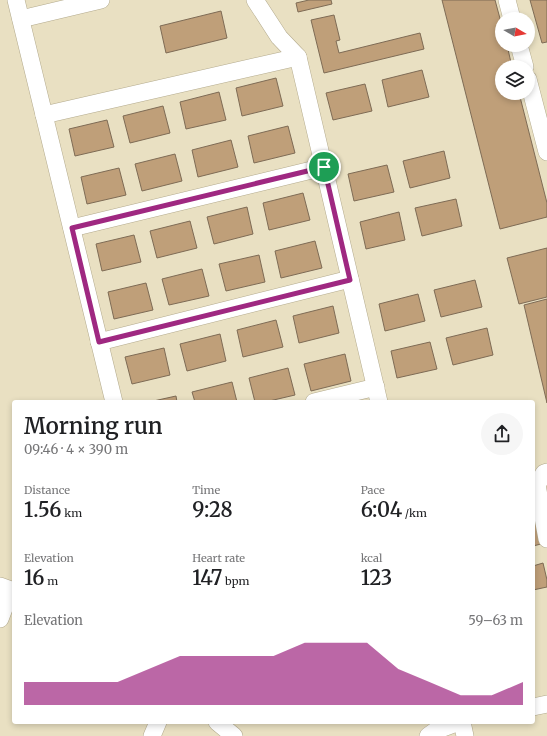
<!DOCTYPE html>
<meta charset="utf-8">
<style>
:root{--surface:#fff;--page:#f6f6f6;--text:#202124;--muted:#757577;--accent:#9f2881}
body{margin:0;font-family:Merriweather,serif;background:var(--page);color:var(--text);height:100vh;display:flex;flex-direction:column;font-size:15px;white-space:nowrap}
*{box-sizing:border-box;margin:0}
p{font-size:13px;color:var(--muted)}
.icon{flex:none;width:22px;height:22px;fill:none;stroke:currentColor;stroke-width:2;stroke-linecap:round;stroke-linejoin:round}
.map{position:relative;flex:1;overflow:hidden}
.details{position:absolute;left:12px;top:400px;width:523px;height:324px;display:flex;flex-direction:column;background:var(--surface);border-radius:4px;box-shadow:0 2px 6px #0003}
.details>*{flex:none}
.needle{width:26px;rotate:100deg}
.fabs{position:absolute;left:495px;top:12px;display:grid;gap:8px}
.fabs a{display:grid;place-items:center;width:40px;height:40px;border-radius:50%;background:var(--surface);box-shadow:0 2px 6px #0003;font-size:20px}
.pin{position:absolute;display:grid;place-items:center;width:34px;height:34px;color:#fff;margin:-17px;border:2px solid #fff;border-radius:50%;box-shadow:0 1px 4px #0007}
.round{display:grid;place-items:center;flex:none;width:42px;height:42px;border-radius:21px;background:var(--page)}
.overview{display:flex;align-items:center;justify-content:space-between;height:68px;padding:0 12px}
h1{font-size:22px;font-weight:600;line-height:30px}
.figures{display:grid;grid-template-columns:repeat(3,1fr);gap:6px;height:68px;padding:4px 12px}
.figures div{display:grid;align-content:center}
.figures b{font-size:20px;font-weight:600}
.figures small{font-size:11px;font-weight:400}
.figures p{font-size:11px}
.chart{height:112px;padding:8px 12px}
.chart p{display:flex;justify-content:space-between}
.chart svg{width:100%;height:72px;margin-top:4px;fill:var(--accent);opacity:.7}
.map>svg:first-child{display:block}
</style>
<div class="map">
<svg width="547" height="736" viewBox="0 0 547 736">
<rect width="100%" height="100%" fill="#e9e0c2"/>
<g fill="#bf9f79" stroke="#7e6b55">
<path d="M309,0H331L332,4L298,12L296,3Z"/>
<path d="M442,0H495L502,26V45H507L512,67H502V93H519L547,203V217L500,229Z"/>
<path d="M530,0H547V42L542,43Z"/>
<path d="M221,11L227,38L166,53L160,26Z"/>
<path d="M334,15L340,40L336,41L339,53L420,33L424,49L324,73L311,20Z"/>
<path d="M422,70L429,97L388,107L382,80Z"/>
<path d="M276,78L283,106L242,116L236,88Z"/>
<path d="M365,84L372,111L333,120L326,93Z"/>
<path d="M219,92L226,120L186,129L180,102Z"/>
<path d="M163,106L170,133L130,143L123,116Z"/>
<path d="M107,120L114,147L75,156L69,129Z"/>
<path d="M288,126L295,153L254,163L248,136Z"/>
<path d="M231,140L238,167L198,177L192,150Z"/>
<path d="M444,151L450,178L410,188L403,161Z"/>
<path d="M175,154L182,181L142,191L135,164Z"/>
<path d="M387,165L394,192L354,201L348,174Z"/>
<path d="M119,168L126,195L87,204L81,177Z"/>
<path d="M303,193L310,220L269,230L263,203Z"/>
<path d="M456,199L462,226L422,236L415,208Z"/>
<path d="M247,207L253,234L214,244L207,217Z"/>
<path d="M399,212L405,240L366,249L360,222Z"/>
<path d="M190,221L197,248L157,258L150,231Z"/>
<path d="M134,235L141,262L102,271L96,244Z"/>
<path d="M315,241L322,268L281,278L275,251Z"/>
<path d="M547,248V297L519,304L507,258Z"/>
<path d="M259,255L265,282L226,291L219,264Z"/>
<path d="M202,269L209,296L169,305L162,279Z"/>
<path d="M475,280L482,307L441,317L434,290Z"/>
<path d="M146,283L153,310L114,319L108,292Z"/>
<path d="M418,294L425,321L385,331L379,304Z"/>
<path d="M547,299V403L524,305Z"/>
<path d="M333,306L339,333L299,343L293,316Z"/>
<path d="M276,320L283,347L243,357L237,330Z"/>
<path d="M487,328L493,355L453,365L446,338Z"/>
<path d="M220,334L226,361L187,371L180,344Z"/>
<path d="M430,342L437,369L397,378L391,351Z"/>
<path d="M164,348L170,375L132,384L125,357Z"/>
<path d="M345,354L351,381L311,391L304,364Z"/>
<path d="M288,368L295,395L265,402H255L249,378Z"/>
<path d="M232,382L237,402H195L192,392Z"/>
<path d="M176,396L177,402H149Z"/>
<path d="M533,517H534L541,544L533,546Z"/>
<path d="M543,563L547,580V587L533,590V566Z"/>
</g>
<g fill="none" stroke-linecap="round" stroke-linejoin="round">
<defs>
<g id="minor">
<path d="M16,0L114,402"/>
<path d="M255,0L279,37L298,57L379,402"/>
<path d="M507,0L512,19"/>
<path d="M21,19L101,0"/>
<path d="M519,45L525,67"/>
<path d="M528,79L547,152"/>
<path d="M44,115L298,57"/>
<path d="M72,228L324,167"/>
<path d="M99,342L350,279"/>
<path d="M314,402L376,387"/>
<path d="M547,472L544,473L537,485L547,539"/>
<path d="M0,586L11,590L0,619"/>
<path d="M533,707L547,704"/>
<path d="M217,722L234,736"/>
<path d="M462,722L465,736"/>
<path d="M152,736L158,722"/>
<path d="M428,736L435,731L459,722"/>
</g>
</defs>
<use href="#minor" stroke="#b3aa8d" stroke-width="18"/>
<use href="#minor" stroke="#fff" stroke-width="17"/>
</g>
<g fill="none" stroke-linecap="round" stroke-linejoin="round">
<defs>
<path id="route" d="M324,167L350,280L99,342L72,228Z"/>
</defs>
<use href="#route" stroke="#fff" stroke-width="8"/>
<use href="#route" stroke="#9f2881" stroke-width="5"/>
</g>
</svg>
<div class="fabs">
<a><svg class="needle" viewBox="-14 -14 28 28"><path d="M0-13l5 13h-10z" fill="#e53935"/><path d="M0 13l5-13h-10z" fill="#757577"/></svg></a>
<a><svg class="icon" aria-label="layers" viewBox="0 0 24 24"><path d="M12 4l9 5-9 5-9-5zM3 14l9 5 9-5"/></svg></a>
</div>
<div class="pin" style="left:324px;top:167px;background:#1e9e55"><svg class="icon" aria-label="arrive" viewBox="0 0 24 24"><path d="M6 21V4h12l-3 4 3 4H6"/></svg></div>
<section class="details">
<div class="overview"><div><h1>Morning run</h1><p>09:46 · 4 × 390 m</p></div><a class="round"><svg class="icon" aria-label="share" viewBox="0 0 24 24"><path d="M12 15V3M7 8l5-5 5 5M5 13v7h14v-7"/></svg></a></div>
<div class="figures">
<div><p>Distance</p><b>1.56<small> km</small></b></div>
<div><p>Time</p><b>9:28</b></div>
<div><p>Pace</p><b>6:04<small> /km</small></b></div>
</div>
<div class="figures">
<div><p>Elevation</p><b>16<small> m</small></b></div>
<div><p>Heart rate</p><b>147<small> bpm</small></b></div>
<div><p>kcal</p><b>123</b></div>
</div>
<div class="chart"><p><span>Elevation</span>59–63 m</p>
<svg viewBox="0 0 160 44" preserveAspectRatio="none"><path d="M0 44V30L10 30L20 30L30 30L40 22L50 14L60 14L70 14L80 14L90 6L100 6L110 6L120 22L130 30L140 38L150 38L160 30V44z"/></svg>
</div>
</section>
</div>
